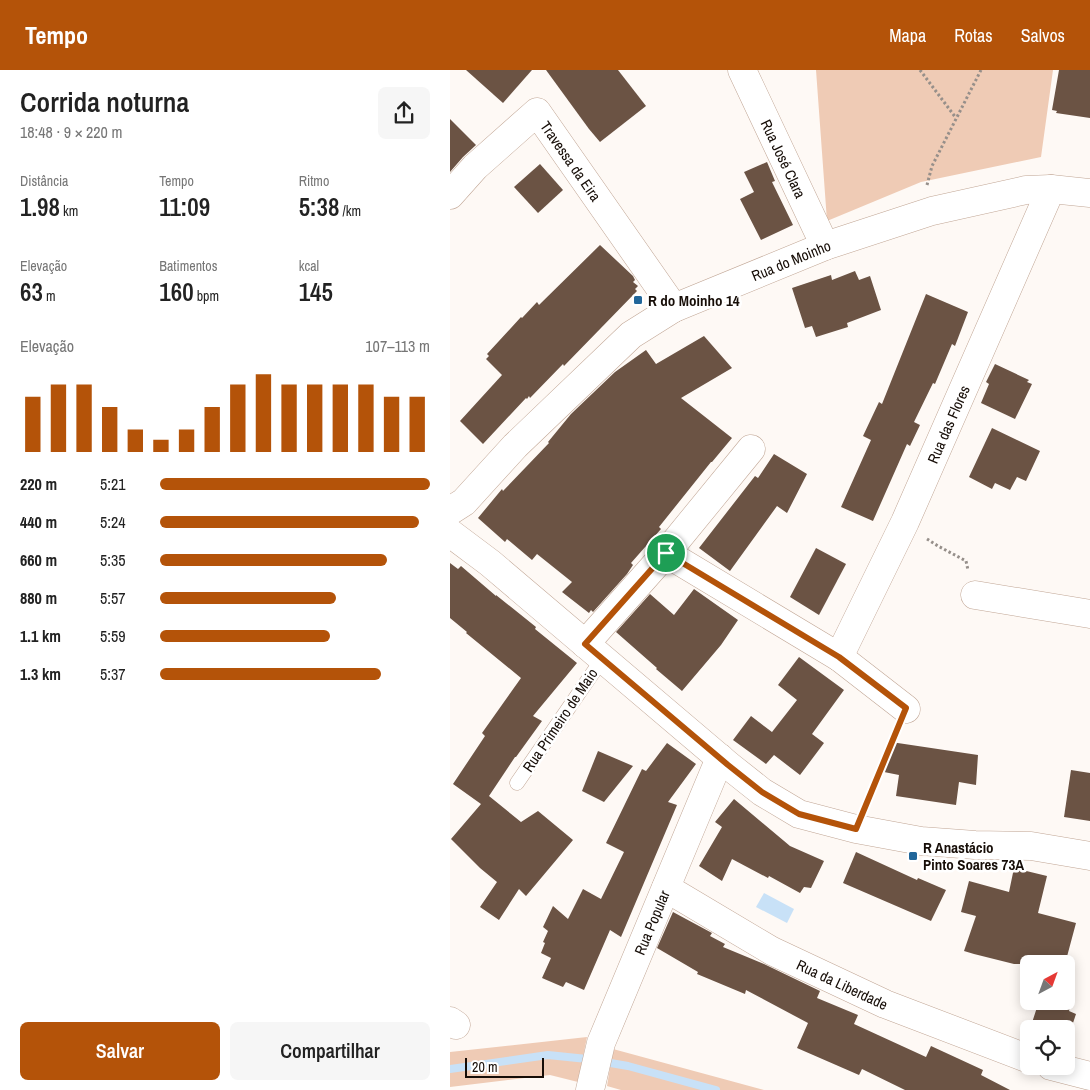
<!DOCTYPE html>
<html lang="pt">
<meta charset="utf-8">
<style>
:root{--surface:#fff;--page:#f6f6f6;--text:#222;--muted:#767676;--accent:#b45309}
body{margin:0;font-family:"Archivo Narrow",sans-serif;background:var(--page);color:var(--text);height:100vh;display:flex;flex-direction:column;font-size:19px;white-space:nowrap}
*{box-sizing:border-box;margin:0}
p{font-size:16px;color:var(--muted)}
.icon{flex:none;width:28px;height:28px;fill:none;stroke:currentColor;stroke-width:2;stroke-linecap:round;stroke-linejoin:round}
.map{position:relative;flex:1;overflow:hidden}
.panel{display:flex;flex-direction:column;background:var(--surface);width:450px}
.panel>*{flex:none}
.needle{width:32px;rotate:41deg}
.buttons{position:absolute;left:570px;top:885px;display:grid;gap:10px}
.buttons a{display:grid;place-items:center;width:55px;height:55px;border-radius:8px;background:var(--surface);box-shadow:0 2px 12px #0003;font-size:25px}
.scale{position:absolute;left:15px;bottom:12px;width:79px;box-sizing:border-box;padding-left:5px;border:2px solid #160d07;border-top:0;font-size:14px;line-height:18px;white-space:nowrap;color:#160d07;-webkit-text-stroke:4px #fff;paint-order:stroke}
.pin{position:absolute;display:grid;place-items:center;width:42px;height:42px;color:#fff;margin:-21px;border:2px solid #fff;border-radius:50%;box-shadow:0 1px 5px #0007}
.round{display:grid;place-items:center;flex:none;width:52px;height:52px;border-radius:8px;background:var(--page)}
.summary{display:flex;align-items:center;justify-content:space-between;height:85px;padding:0 20px}
h1{font-size:28px;font-weight:600;line-height:38px}
.figures{display:grid;grid-template-columns:repeat(3,1fr);gap:8px;height:85px;padding:5px 20px}
.figures div{display:grid;align-content:center}
.figures b{font-size:25px;font-weight:600}
.figures small{font-size:14px;font-weight:400}
.figures p{font-size:14px}
.chart{height:140px;padding:10px 20px}
.chart p{display:flex;justify-content:space-between}
.chart svg{width:100%;height:90px;margin-top:5px;stroke:var(--accent);stroke-width:6}
.primary-button{display:flex;gap:10px;margin-top:auto;padding:10px 20px}
.primary-button a{flex:1;height:58px;border-radius:8px;background:var(--accent);color:#fff;font-size:20px;font-weight:600;line-height:58px;text-align:center}
.primary-button a+a{background:var(--page);color:var(--text)}
ul{padding:0 20px;list-style:none;font-size:16px}
li{display:grid;grid-template-columns:80px 60px 1fr;align-items:center;height:38px}
li i{height:12px;border-radius:6px;background:var(--accent)}
header{display:flex;align-items:center;gap:30px;box-sizing:border-box;height:70px;padding:0 25px;background:var(--accent);color:#fff}
header strong{font-size:24px}
nav{display:flex;gap:28px;margin-inline-start:auto;font-size:18px}
main{display:flex;flex:1;min-height:0}
.map>svg:first-child{display:block}
</style>
<header>
<strong>Tempo</strong>
<nav><a>Mapa</a><a>Rotas</a><a>Salvos</a></nav>
</header>
<main>
<section class="panel">
<div class="summary"><div><h1>Corrida noturna</h1><p>18:48 · 9 × 220 m</p></div><a class="round"><svg class="icon" aria-label="share" viewBox="0 0 24 24"><path d="M12 15V3M7 8l5-5 5 5M5 13v7h14v-7"/></svg></a></div>
<div class="figures">
<div><p>Distância</p><b>1.98<small> km</small></b></div>
<div><p>Tempo</p><b>11:09</b></div>
<div><p>Ritmo</p><b>5:38<small> /km</small></b></div>
</div>
<div class="figures">
<div><p>Elevação</p><b>63<small> m</small></b></div>
<div><p>Batimentos</p><b>160<small> bpm</small></b></div>
<div><p>kcal</p><b>145</b></div>
</div>
<div class="chart"><p><span>Elevação</span>107–113 m</p>
<svg viewBox="0 0 160 44" preserveAspectRatio="none"><path d="M5 44V17M15 44V11M25 44V11M35 44V22M45 44V33M55 44V38M65 44V33M75 44V22M85 44V11M95 44V6M105 44V11M115 44V11M125 44V11M135 44V11M145 44V17M155 44V17"/></svg>
</div>
<ul>
<li><b>220 m</b>5:21<i style="width:100%"></i></li>
<li><b>440 m</b>5:24<i style="width:96%"></i></li>
<li><b>660 m</b>5:35<i style="width:84%"></i></li>
<li><b>880 m</b>5:57<i style="width:65%"></i></li>
<li><b>1.1 km</b>5:59<i style="width:63%"></i></li>
<li><b>1.3 km</b>5:37<i style="width:82%"></i></li>
</ul>
<div class="primary-button"><a>Salvar</a><a>Compartilhar</a></div>
</section>
<div class="map">
<svg width="640" height="1020" viewBox="0 0 640 1020">
<rect width="100%" height="100%" fill="#fef9f5"/>
<g fill="#efcbb5">
<path d="M366,0H603L591,87L471,112L377,151Z"/>
<path d="M137,967L128,1012L100,1005L0,1017V982Z"/>
<path d="M163,979L314,1020H171L157,1016Z"/>
</g>
<path fill="#c8e1f7" d="M314,823L344,839L337,853L306,837Z"/>
<g fill="none" stroke-linecap="round" stroke-linejoin="round">
<path stroke="#c8e1f7" stroke-width="8" d="M0,999L98,985L137,989L178,996L266,1020"/>
</g>
<g fill="#6b5344">
<path d="M16,0H82L53,33Z"/>
<path d="M96,0H168L196,36L150,72L139,59Z"/>
<path d="M609,0H640V48L606,43L607,41L602,40Z"/>
<path d="M0,49L26,75L13,87L0,102Z"/>
<path d="M317,92L325,111L322,112L343,155L311,170L290,129L304,122L294,102Z"/>
<path d="M90,94L113,120L88,143L64,117Z"/>
<path d="M150,175L183,206L185,210L183,212L188,216L185,219L187,221L114,296L113,294L80,328L79,326L77,329L76,328L33,374L10,351L52,305L36,289L39,286L37,284L71,247L72,248L87,232L89,235Z"/>
<path d="M405,201L409,210L420,206L431,240L397,253L398,257L366,267L362,256L355,258L342,218L381,205L382,210Z"/>
<path d="M476,224L518,242L505,276L502,274L485,314L483,313L464,352L470,355L460,376L457,374L423,451L391,437L421,370L413,366L429,332L432,334Z"/>
<path d="M254,266L282,298L231,328L282,368L262,392H261L209,457L211,459L181,493L183,495L177,504L143,542L141,540L139,543L112,522L122,512L87,484L82,490L57,469L55,472L28,448L52,419L53,421L99,373L98,372L121,344L165,302L196,280L206,294Z"/>
<path d="M545,294L579,310L577,312L582,314L565,349L531,333L539,314L536,312Z"/>
<path d="M542,358L590,381L576,411L567,407L560,420L545,413L542,419L519,407Z"/>
<path d="M324,384L357,404L337,443L327,436L280,501L249,478L305,406L308,408Z"/>
<path d="M366,478L396,494L369,545L340,527Z"/>
<path d="M0,493L8,499L11,496L46,526V525L86,557L85,559L127,593L83,646L92,651L66,687H65L39,726L71,752L88,741L123,770L76,826L69,819L49,850L30,837L47,812L30,798L1,769L31,734L3,714L35,666L32,663L71,608L16,563L17,562L0,548Z"/>
<path d="M244,519L288,550L271,575L232,621L206,599L207,598L166,562L200,524L224,545Z"/>
<path d="M349,587L394,620L362,664L374,673L350,705L324,685L316,694L283,670L301,646L322,662L347,630L328,615Z"/>
<path d="M441,672L528,685L526,715L509,712L506,735L446,726L449,705L429,701Z"/>
<path d="M217,673L246,694L218,732L227,735L171,867L160,860L134,920L116,912L113,917L92,908L101,888L91,883L95,873L93,872L98,861L93,857L103,836L118,849L133,819L151,829L174,782L156,773L192,699L196,701Z"/>
<path d="M148,681L183,696L154,732L132,721Z"/>
<path d="M621,700L640,703V751L614,747Z"/>
<path d="M284,729L340,776L374,791L361,818L354,817L350,823L319,806L318,808L282,789L272,811L249,796L272,757L265,752Z"/>
<path d="M406,782L467,810L468,808L496,820L481,851L393,813Z"/>
<path d="M564,798L597,806L588,843L626,853L615,894H564L524,884L514,881L526,846L511,842L519,811L559,822Z"/>
<path d="M223,842L262,863L260,866L275,874L273,877L314,894L370,921L367,928L408,945L404,954L476,987L481,976L533,1000L531,1005L560,1020H455L412,999L409,1005L347,978L358,953L296,920L295,924L247,904L248,902L207,878Z"/>
<path d="M589,931H600L620,938L619,941L626,944L616,974V959H580Z"/>
</g>
<g fill="none" stroke-linecap="round" stroke-linejoin="round">
<defs>
<path id="lane" d="M67,713L153,588"/>
<g id="street">
<path id="s1" d="M292,0L375,176"/>
<path id="s2" d="M0,125L25,97L87,42L224,238"/>
<path id="s3" d="M0,441L14,432L65,376L181,265L224,238L375,176L482,141L576,120L601,119L640,123"/>
<path id="s4" d="M216,483L389,587L455,452L601,119"/>
<path d="M525,525L640,544"/>
<path d="M135,574L216,483L301,379"/>
<path d="M389,587L456,639"/>
<path id="s5" d="M216,818L322,881L435,934L579,989"/>
<path d="M0,951L6,955"/>
<path d="M601,996L640,1006"/>
<path id="s6" d="M140,1020L151,973L270,688"/>
</g>
<path id="secondary" d="M0,463L40,493L278,695L312,722L349,744L406,759L471,771L525,775L581,776L640,786"/>
</defs>
<use href="#lane" stroke="#c1a695" stroke-width="15"/>
<use href="#street" stroke="#c1a695" stroke-width="29"/>
<use href="#secondary" stroke="#c1a695" stroke-width="29"/>
<g stroke="#968f8a" stroke-width="3" stroke-dasharray="2.5 2.5" stroke-linecap="butt">
<path d="M470,0L506,48"/>
<path d="M477,115L482,96L531,0"/>
<path d="M477,469L488,476L516,491L518,500"/>
<path d="M416,735L446,662"/>
</g>
<use href="#lane" stroke="#fff" stroke-width="14"/>
<use href="#street" stroke="#fff" stroke-width="28"/>
<use href="#secondary" stroke="#fff" stroke-width="28"/>
</g>
<g fill="none" stroke-linecap="round" stroke-linejoin="round">
<defs>
<path id="route" d="M216,483L389,587L456,638L406,759L349,744L312,722L278,695L135,574Z"/>
</defs>
<use href="#route" stroke="#fff" stroke-width="10"/>
<use href="#route" stroke="#b45309" stroke-width="6"/>
</g>
<g fill="#21669a" stroke="#fff" stroke-width="2">
<rect x="183" y="225" width="10" height="10" rx="2.5"/>
<rect x="458" y="781" width="10" height="10" rx="2.5"/>
</g>
<g text-anchor="middle" dominant-baseline="central" stroke-width="5" stroke-linejoin="round" paint-order="stroke">
<g font-size="15" fill="#160d07" stroke="#fff">
<text stroke="none"><textPath href="#s1" startOffset="98">Rua José Clara</textPath></text>
<text stroke="none"><textPath href="#s2" startOffset="180">Travessa da Eira</textPath></text>
<text stroke="none"><textPath href="#s3" startOffset="430">Rua do Moinho</textPath></text>
<text stroke="none"><textPath href="#s4" startOffset="459">Rua das Flores</textPath></text>
<text transform="translate(110 650) rotate(-56)">Rua Primeiro de Maio</text>
<text stroke="none"><textPath href="#s6" startOffset="179">Rua Popular</textPath></text>
<text stroke="none"><textPath href="#s5" startOffset="201">Rua da Liberdade</textPath></text>
</g>
<g font-size="15" font-weight="bold" fill="#160d07" stroke="#fff" text-anchor="start">
<text x="198" y="230">R do Moinho 14</text>
<text x="473" y="777">R Anastácio<tspan x="473" dy="17">Pinto Soares 73A</tspan></text>
</g>
</g>
</svg>
<div class="buttons">
<a><svg class="needle" viewBox="-14 -14 28 28"><path d="M0-13l5 13h-10z" fill="#e53935"/><path d="M0 13l5-13h-10z" fill="#767676"/></svg></a>
<a><svg class="icon" aria-label="locate" viewBox="0 0 24 24"><circle cx="12" cy="12" r="6"/><path d="M12 2v4M12 18v4M2 12h4M18 12h4"/></svg></a>
</div>
<div class="scale">20 m</div>
<div class="pin" style="left:216px;top:483px;background:#1e9e55"><svg class="icon" aria-label="arrive" viewBox="0 0 24 24"><path d="M6 21V4h12l-3 4 3 4H6"/></svg></div>
</div>
</main>
